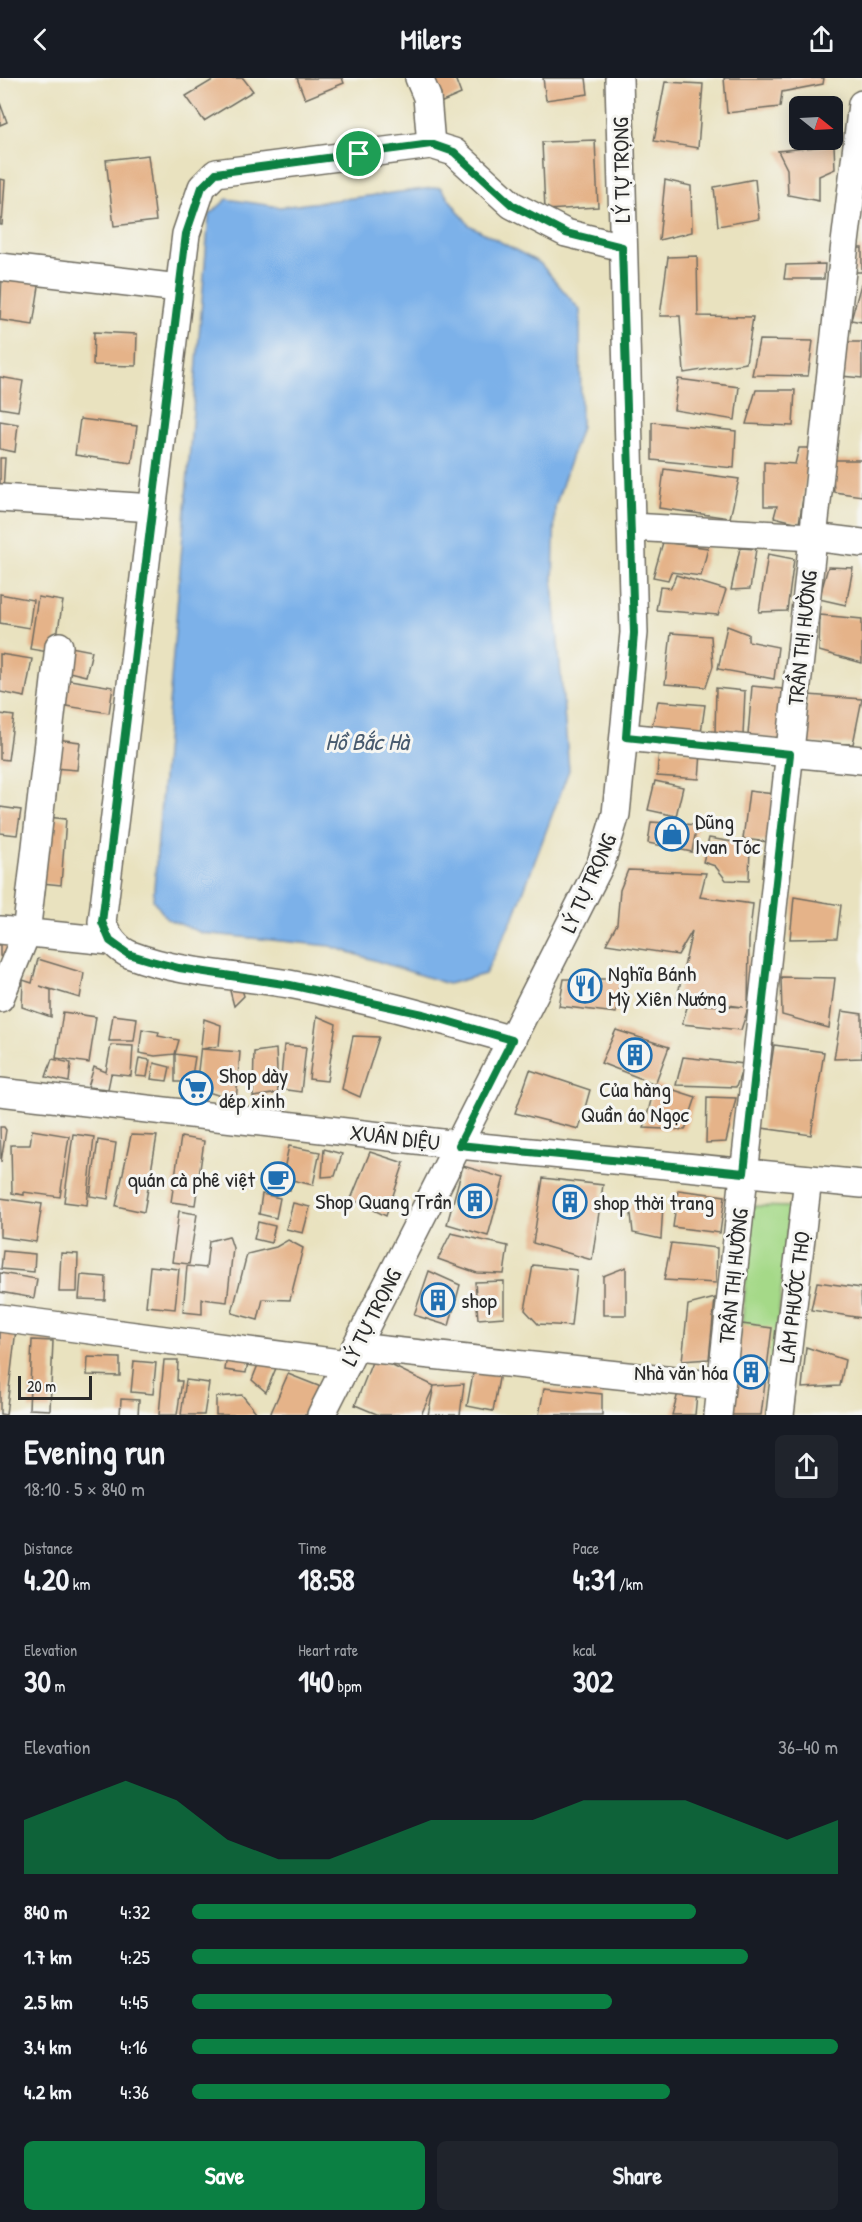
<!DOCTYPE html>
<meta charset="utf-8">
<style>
:root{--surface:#171b24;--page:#20242c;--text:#f1f3f6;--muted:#9ea1a6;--accent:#0b8043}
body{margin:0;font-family:"Patrick Hand",sans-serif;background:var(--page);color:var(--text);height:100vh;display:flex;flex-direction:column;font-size:22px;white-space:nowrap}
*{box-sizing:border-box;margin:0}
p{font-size:20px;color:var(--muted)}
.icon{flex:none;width:33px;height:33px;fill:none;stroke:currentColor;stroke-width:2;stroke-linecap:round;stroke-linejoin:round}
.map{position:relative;height:1337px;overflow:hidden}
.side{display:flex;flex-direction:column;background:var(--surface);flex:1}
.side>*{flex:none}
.needle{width:39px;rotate:108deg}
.buttons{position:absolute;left:789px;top:18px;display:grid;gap:12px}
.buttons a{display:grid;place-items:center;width:54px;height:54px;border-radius:9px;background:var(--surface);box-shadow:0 3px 15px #0003;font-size:30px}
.scale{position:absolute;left:18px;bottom:15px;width:74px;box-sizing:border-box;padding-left:6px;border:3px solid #2b2b2b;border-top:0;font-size:16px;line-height:21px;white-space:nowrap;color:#2b2b2b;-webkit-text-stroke:4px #f6f6f2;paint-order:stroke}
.pin{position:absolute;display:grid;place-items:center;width:51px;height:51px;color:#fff;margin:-26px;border:3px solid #fff;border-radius:50%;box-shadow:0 2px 6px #0007}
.round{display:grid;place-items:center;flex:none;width:63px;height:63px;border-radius:9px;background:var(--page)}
.summary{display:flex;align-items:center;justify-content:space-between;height:102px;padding:0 24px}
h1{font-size:33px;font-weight:700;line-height:45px}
.stats{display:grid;grid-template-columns:repeat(3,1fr);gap:9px;height:102px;padding:6px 24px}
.stats div{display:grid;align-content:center}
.stats b{font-size:30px;font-weight:700}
.stats small{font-size:16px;font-weight:400}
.stats p{font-size:16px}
.chart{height:168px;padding:12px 24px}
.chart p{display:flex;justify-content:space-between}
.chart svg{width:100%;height:108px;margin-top:6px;fill:var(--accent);opacity:.7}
.cta{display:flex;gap:12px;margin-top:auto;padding:12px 24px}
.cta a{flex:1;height:69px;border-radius:9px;background:var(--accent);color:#fff;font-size:24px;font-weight:700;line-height:69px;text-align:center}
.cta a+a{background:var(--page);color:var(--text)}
ul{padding:0 24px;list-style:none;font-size:20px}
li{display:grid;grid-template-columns:96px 72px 1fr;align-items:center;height:45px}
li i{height:15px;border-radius:8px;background:var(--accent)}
header{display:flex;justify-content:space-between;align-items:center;height:78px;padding:0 24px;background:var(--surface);font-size:27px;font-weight:700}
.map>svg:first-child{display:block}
</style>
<header><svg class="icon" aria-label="back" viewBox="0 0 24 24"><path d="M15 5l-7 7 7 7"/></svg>Milers<svg class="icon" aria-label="share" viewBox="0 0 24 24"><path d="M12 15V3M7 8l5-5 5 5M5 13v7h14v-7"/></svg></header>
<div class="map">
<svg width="862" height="1337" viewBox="0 0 862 1337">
<rect width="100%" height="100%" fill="#f6f6f2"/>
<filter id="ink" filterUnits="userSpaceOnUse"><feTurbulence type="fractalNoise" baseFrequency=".0167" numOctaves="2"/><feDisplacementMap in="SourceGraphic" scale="12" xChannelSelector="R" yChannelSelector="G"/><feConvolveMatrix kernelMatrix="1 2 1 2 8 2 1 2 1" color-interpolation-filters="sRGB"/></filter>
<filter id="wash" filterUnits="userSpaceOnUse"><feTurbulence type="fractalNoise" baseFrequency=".008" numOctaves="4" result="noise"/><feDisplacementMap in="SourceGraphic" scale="24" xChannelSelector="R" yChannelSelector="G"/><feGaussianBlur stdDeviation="1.35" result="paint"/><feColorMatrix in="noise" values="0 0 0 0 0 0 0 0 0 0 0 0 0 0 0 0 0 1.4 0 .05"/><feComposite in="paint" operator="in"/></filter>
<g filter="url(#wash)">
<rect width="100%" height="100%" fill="#e9e2bf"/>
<path fill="#a5d988" stroke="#68825a" stroke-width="1.5" d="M752,1128L790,1129L768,1337H730L742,1246Z"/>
<path fill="#7bb1e9" stroke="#536e8a" stroke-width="1.5" d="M440,109L469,147L540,185L580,232L581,349L555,429L553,505L569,692L515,836L485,896L448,906L330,868L202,855L167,841L153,822L209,137L227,121L280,129Z"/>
<g id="blocks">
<g fill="#e5b389">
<path d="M216,0H243L253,13L204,43L186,18Z"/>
<path d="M297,0H342L344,5L305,21Z"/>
<path d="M430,0H455L461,16L440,25Z"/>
<path d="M543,0H586L588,16L546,22Z"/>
<path d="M724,0H824L823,6L782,14L780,29L727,35Z"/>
<path d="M665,4L703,6L698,70L654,63Z"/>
<path d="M0,25L7,44L0,47Z"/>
<path d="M595,62L598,129L545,132L542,64Z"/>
<path d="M834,67L835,91L819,98V123L788,117L787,91L778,73Z"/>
<path d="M148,77L156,143L114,148L106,82Z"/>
<path d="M0,101L5,102L2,147H0Z"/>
<path d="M755,101L759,141L718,148L714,109Z"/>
<path d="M665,102L691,108L692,154L659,162Z"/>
<path d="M858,170H862V194H853Z"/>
<path d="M697,178L698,238L753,239L746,285L684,295L680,238H660L668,179Z"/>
<path d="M825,186L824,201H784L786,187Z"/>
<path d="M2,196L40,202L33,247L0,242Z"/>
<path d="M861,206H862V244L851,242Z"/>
<path d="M94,254L137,256L136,288L93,287Z"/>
<path d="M759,262L813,263L808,298L752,297Z"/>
<path d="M844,264H862V300L841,298Z"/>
<path d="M0,299L23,303L18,333L0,330Z"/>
<path d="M678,301L739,309L735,342L674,332Z"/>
<path d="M756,312H795L793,348L746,346Z"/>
<path d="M80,341L137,348L132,385L75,377Z"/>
<path d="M0,343L18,346L15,374L0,371Z"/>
<path d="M652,344L736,353L734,390L652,382Z"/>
<path d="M799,370H811L799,445L774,439L777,428H764V384L795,386Z"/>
<path d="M0,380H5L3,414H0Z"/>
<path d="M832,382H862V418L834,414Z"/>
<path d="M664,391L739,401L730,440L659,430Z"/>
<path d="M663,464L708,470L701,498L671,494L668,502L653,499Z"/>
<path d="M740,470L756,471L750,511L731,512Z"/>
<path d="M768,476L794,481L787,533L759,534Z"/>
<path d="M828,489L853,490L846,527L819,521Z"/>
<path d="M676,497L726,512L718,537L656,532L660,509L671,510Z"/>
<path d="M0,516L33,522L29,550L0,545Z"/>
<path d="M38,519L63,523L54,575L30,571Z"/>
<path d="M820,537L862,541V585L819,573Z"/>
<path d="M727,548L748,556V563L778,569L774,601L718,591Z"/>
<path d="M671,555L711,558L713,588L706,609L665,606Z"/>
<path d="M71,569L92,573L86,598L65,593Z"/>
<path d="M0,576L32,581L25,619L0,614Z"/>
<path d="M64,601L113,609L109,635L60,627Z"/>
<path d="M752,608L782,611L781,663L748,657Z"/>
<path d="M716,610L745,613L743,657H715Z"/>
<path d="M808,617L862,621L853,666L803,665Z"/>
<path d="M658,623L705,627L701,655L652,648Z"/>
<path d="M0,636L14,638L8,682L0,681Z"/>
<path d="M56,661L80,664L77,692L53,690Z"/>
<path d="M659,671L701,675L699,701L657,698Z"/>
<path d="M655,703L683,709L676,738L648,732Z"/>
<path d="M749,713L774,716L769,764L743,761Z"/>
<path d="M0,729L21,732L17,757L0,755Z"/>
<path d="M47,739L66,741L61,807L42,805Z"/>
<path d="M651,744L697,747L692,774L648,765Z"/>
<path d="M709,760L750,767L749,803L726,802L715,788L703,784Z"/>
<path d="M628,792L706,795L700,819L753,826L749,862L748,930L741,952L682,946L688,926L743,929L677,920L692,853L678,877L606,866L617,846L620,812Z"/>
<path d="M794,819L841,827L837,860L790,861Z"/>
<path d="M0,855L17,863L11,882L0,878Z"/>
<path d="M38,881L84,895L80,920L40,908L51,912V939L22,929L23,902L32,905Z"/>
<path d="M781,899L835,900L829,950L782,937Z"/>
<path d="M564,901H620L616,935L559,928Z"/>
<path d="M241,908L244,918L234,928L229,909Z"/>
<path d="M842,933L862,936V980L834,981Z"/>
<path d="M63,934L96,939L89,985L56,980Z"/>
<path d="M113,937L137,940L134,963H109Z"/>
<path d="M317,938L336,946L327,1003L309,1001Z"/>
<path d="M204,941L221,947L219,968L202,971L240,974L236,1023L196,1010Z"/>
<path d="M142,951L159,954L158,958L179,962L175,976L195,979L191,1004H175V976L155,978L139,975Z"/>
<path d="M616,952L669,969L655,1006L601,985Z"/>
<path d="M353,958L379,959L360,1019L342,1011Z"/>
<path d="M111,967L133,968L131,998L111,996L108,1011L88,1009L94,989L106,994Z"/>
<path d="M284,967L306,969L301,1014L280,1011Z"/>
<path d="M774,967L824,974L811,1057L762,1050Z"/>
<path d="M276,971L278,1015L253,1019L254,974Z"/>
<path d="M683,979L744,986L736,1009L676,1007Z"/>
<path d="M139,980L150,982L147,999L136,998Z"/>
<path d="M52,981L71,985L69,1004L46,999Z"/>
<path d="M154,985L170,989L167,1003L151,1001Z"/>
<path d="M530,992L590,1012L579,1051L515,1035Z"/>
<path d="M655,1006L696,1019L685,1052L644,1050Z"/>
<path d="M707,1019L736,1020L726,1064L706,1065Z"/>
<path d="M0,1049H4L6,1052L1,1084Z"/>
<path d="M32,1052L69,1058L60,1119L24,1114V1117L12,1115L11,1067H30Z"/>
<path d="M73,1056L94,1059L87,1127L64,1124Z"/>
<path d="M131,1057L157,1058L144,1134L116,1128Z"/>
<path d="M181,1059L204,1063L195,1127L171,1124Z"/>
<path d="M98,1062L116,1065L108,1121L90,1118Z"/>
<path d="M289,1068L320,1074L313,1107L292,1102L290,1112L280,1110Z"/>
<path d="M324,1071L342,1076L335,1098L322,1099Z"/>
<path d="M370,1074L404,1085L386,1138L351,1121Z"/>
<path d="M463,1088L504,1100L488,1158L447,1146Z"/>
<path d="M543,1100L603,1107L592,1182L533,1165Z"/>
<path d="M678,1112L725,1118L720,1155L673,1149Z"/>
<path d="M262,1116L280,1120L276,1140L259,1136Z"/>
<path d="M0,1120L42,1126L36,1164L0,1159Z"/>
<path d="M293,1125L310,1129L303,1155L286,1151Z"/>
<path d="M630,1126H663L661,1161L633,1155Z"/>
<path d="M179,1133L197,1136L189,1186L172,1184Z"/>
<path d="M258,1144L275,1148L271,1165L254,1161Z"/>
<path d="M451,1155L508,1168L504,1196L477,1195L438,1181Z"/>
<path d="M229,1158L233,1170L227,1224L202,1221V1236L183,1234L187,1188L206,1190L209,1163Z"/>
<path d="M288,1162L303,1170L290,1222L263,1221L258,1242L232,1235L247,1176L276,1169Z"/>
<path d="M671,1165L717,1170L716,1205L664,1202Z"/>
<path d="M3,1173L35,1176L34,1194L1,1191Z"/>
<path d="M61,1175L78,1176L77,1214H59Z"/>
<path d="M533,1187L577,1192L571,1248L538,1246L525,1232Z"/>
<path d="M150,1188L179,1191L175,1231L146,1228Z"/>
<path d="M626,1189V1237H603V1198Z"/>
<path d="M429,1193L460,1207L449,1248L414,1237Z"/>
<path d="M0,1195L37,1201L34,1220L0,1214Z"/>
<path d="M81,1197L106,1199L105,1222L79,1221Z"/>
<path d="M504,1203V1239L478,1241L475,1204Z"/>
<path d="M817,1204L861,1210L862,1240L811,1232Z"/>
<path d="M715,1220L709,1281L682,1283L688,1227Z"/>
<path d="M742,1246L772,1250L761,1337H730Z"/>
<path d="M0,1249L16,1251L6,1337L0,1336Z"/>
<path d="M32,1262L53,1263L50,1332L29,1331Z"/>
<path d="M267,1264L284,1271L266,1314L252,1302Z"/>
<path d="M806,1269L845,1282L840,1308L802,1310Z"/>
<path d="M227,1276L249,1279L246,1295L225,1292Z"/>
<path d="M88,1279L120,1280V1298L87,1297Z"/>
<path d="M374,1279L434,1308L464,1306L460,1337H428L434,1308L421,1337H379L355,1327Z"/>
<path d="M164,1282H178L177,1303H182L177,1337H159Z"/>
<path d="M134,1283L156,1285L153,1316L131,1314Z"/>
<path d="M474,1290L500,1295L493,1333L467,1328Z"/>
<path d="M288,1296L321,1309L309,1337H270Z"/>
<path d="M186,1302L209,1305L204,1337H181Z"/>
<path d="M544,1310L602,1316V1337H539Z"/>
<path d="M679,1311L697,1316L695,1337H672Z"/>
<path d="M242,1317L256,1334L255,1337H216V1319Z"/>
<path d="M121,1321L139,1322L138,1337H120Z"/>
</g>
</g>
</g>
<g filter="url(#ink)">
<use href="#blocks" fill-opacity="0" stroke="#6e6b5f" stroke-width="1.5"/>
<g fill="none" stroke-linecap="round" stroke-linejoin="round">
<defs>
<g id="minor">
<path d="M419,0L427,19L431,67"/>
<path d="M0,189L179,210"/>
<path d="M0,420L153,430"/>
<path d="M631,449L813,459L862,465"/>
<path d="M625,659L862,682"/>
<path d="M0,852L110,863"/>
<path d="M0,920L26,856L59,568"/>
<path d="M512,962C438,941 364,920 289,906C237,897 181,896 131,877C116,871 108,859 102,844L186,156L202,109L216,95L431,67L454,74L512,127L566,155L622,169"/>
<path d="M0,1014L459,1067L862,1106"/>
<path d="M0,1240L347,1286"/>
<path d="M356,1269L721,1308"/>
<path d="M321,1337L601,785L616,736L634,555L619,0"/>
<path d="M718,1337L845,165L862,26"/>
<path d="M780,1337L808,1101"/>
</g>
</defs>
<use href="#minor" stroke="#6e6b5f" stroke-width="30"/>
<use href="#minor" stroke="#fff" stroke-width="27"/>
</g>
</g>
<g fill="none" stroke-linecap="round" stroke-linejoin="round" filter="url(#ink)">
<defs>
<path id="route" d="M431,66L454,74L512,127L566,155L622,169L634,555L626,659L790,676L744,1095L459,1067L512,962L423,936L290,907L179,890L148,882L128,876L110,863L102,844L186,156L202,109L216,95Z"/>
</defs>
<use href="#route" stroke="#fff" stroke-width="12"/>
<use href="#route" stroke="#0b8043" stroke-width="8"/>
</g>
<defs>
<symbol id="shop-ring" viewBox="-11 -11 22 22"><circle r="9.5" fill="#f6f6f2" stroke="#1f6fb2" stroke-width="1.5"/><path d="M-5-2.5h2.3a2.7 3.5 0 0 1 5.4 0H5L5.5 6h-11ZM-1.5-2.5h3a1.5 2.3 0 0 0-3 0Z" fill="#1f6fb2"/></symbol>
<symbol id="restaurant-ring" viewBox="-11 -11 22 22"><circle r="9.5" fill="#f6f6f2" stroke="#1f6fb2" stroke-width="1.5"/><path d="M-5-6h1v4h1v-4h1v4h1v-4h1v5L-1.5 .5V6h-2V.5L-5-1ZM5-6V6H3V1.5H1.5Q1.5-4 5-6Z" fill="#1f6fb2"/></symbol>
<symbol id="building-ring" viewBox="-11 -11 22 22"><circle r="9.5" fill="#f6f6f2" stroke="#1f6fb2" stroke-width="1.5"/><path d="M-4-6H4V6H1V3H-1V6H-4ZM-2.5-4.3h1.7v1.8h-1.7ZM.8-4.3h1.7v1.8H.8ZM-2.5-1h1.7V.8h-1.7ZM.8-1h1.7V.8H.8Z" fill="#1f6fb2"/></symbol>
<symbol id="supermarket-ring" viewBox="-11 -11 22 22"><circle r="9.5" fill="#f6f6f2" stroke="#1f6fb2" stroke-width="1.5"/><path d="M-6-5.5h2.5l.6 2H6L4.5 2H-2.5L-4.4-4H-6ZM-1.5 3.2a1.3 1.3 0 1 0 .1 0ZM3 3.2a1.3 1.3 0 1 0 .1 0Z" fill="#1f6fb2"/></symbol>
<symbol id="cafe-ring" viewBox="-11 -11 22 22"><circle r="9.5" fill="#f6f6f2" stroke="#1f6fb2" stroke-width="1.5"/><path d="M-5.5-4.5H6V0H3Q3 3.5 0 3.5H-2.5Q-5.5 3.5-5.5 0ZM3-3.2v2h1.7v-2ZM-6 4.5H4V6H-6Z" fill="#1f6fb2"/></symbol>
</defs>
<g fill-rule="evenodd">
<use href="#shop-ring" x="653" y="737" width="38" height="38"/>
<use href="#restaurant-ring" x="566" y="889" width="38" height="38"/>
<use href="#building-ring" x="616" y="958" width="38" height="38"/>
<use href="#supermarket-ring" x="177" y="991" width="38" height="38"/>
<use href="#cafe-ring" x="259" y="1082" width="38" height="38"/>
<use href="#building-ring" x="456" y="1104" width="38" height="38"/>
<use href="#building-ring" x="551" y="1105" width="38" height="38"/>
<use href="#building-ring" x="419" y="1203" width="38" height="38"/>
<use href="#building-ring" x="732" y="1275" width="38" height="38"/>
</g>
<g text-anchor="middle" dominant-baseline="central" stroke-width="6" stroke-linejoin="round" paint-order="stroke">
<g font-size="22" fill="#2b2b2b" stroke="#f6f6f2">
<text transform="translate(621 92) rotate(-91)">LÝ TỰ TRỌNG</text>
<text transform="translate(802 560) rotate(-84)">TRẦN THỊ HƯỜNG</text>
<text transform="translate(588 805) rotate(-66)">LÝ TỰ TRỌNG</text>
<text transform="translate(395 1059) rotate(7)">XUÂN DIỆU</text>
<text transform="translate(733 1198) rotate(-84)">TRÂN THỊ HƯỜNG</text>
<text transform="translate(794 1219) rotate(-83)">LÂM PHƯỚC THỌ</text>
<text transform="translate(371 1239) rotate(-63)">LÝ TỰ TRỌNG</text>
</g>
<g font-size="22" fill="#2b2b2b" stroke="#f6f6f2" text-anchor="start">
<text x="695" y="743">Dũng<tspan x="695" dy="25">Ivan Tóc</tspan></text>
<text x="608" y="895">Nghĩa Bánh<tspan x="608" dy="25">Mỳ Xiên Nướng</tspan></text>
<text x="219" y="997">Shop dày<tspan x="219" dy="25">dép xinh</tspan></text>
<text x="635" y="1011" text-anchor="middle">Của hàng<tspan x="635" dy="25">Quần áo Ngọc</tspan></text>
<text x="255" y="1101" text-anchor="end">quán cà phê việt</text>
<text x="452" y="1123" text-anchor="end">Shop Quang Trần</text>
<text x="593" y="1124">shop thời trang</text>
<text x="461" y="1222">shop</text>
<text x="728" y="1294" text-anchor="end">Nhà văn hóa</text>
</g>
<g font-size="24" font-style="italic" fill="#475a6e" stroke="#f6f6f2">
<text x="367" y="663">Hồ Bắc Hà</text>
</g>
</g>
</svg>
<div class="buttons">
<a><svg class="needle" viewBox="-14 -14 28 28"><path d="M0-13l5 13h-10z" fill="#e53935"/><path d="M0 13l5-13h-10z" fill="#9ea1a6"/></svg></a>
</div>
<div class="scale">20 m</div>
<div class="pin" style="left:359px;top:76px;background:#1e9e55"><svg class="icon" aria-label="arrive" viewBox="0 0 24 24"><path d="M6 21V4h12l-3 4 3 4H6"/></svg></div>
</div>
<section class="side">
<div class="summary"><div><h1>Evening run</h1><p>18:10 · 5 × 840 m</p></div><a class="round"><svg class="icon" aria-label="share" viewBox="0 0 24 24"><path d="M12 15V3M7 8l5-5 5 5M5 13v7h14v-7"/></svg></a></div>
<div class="stats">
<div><p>Distance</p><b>4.20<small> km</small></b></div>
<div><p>Time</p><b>18:58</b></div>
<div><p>Pace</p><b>4:31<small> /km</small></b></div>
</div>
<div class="stats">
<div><p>Elevation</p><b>30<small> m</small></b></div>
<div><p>Heart rate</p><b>140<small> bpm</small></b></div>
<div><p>kcal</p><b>302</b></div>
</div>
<div class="chart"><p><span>Elevation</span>36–40 m</p>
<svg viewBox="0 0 160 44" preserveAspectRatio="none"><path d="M0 44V22L10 14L20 6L30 14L40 30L50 38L60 38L70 30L80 22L90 22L100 22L110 14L120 14L130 14L140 22L150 30L160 22V44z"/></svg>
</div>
<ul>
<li><b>840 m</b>4:32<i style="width:78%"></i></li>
<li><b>1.7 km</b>4:25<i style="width:86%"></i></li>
<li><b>2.5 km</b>4:45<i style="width:65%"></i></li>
<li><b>3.4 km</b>4:16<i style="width:100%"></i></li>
<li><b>4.2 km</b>4:36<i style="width:74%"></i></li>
</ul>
<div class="cta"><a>Save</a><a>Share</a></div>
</section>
